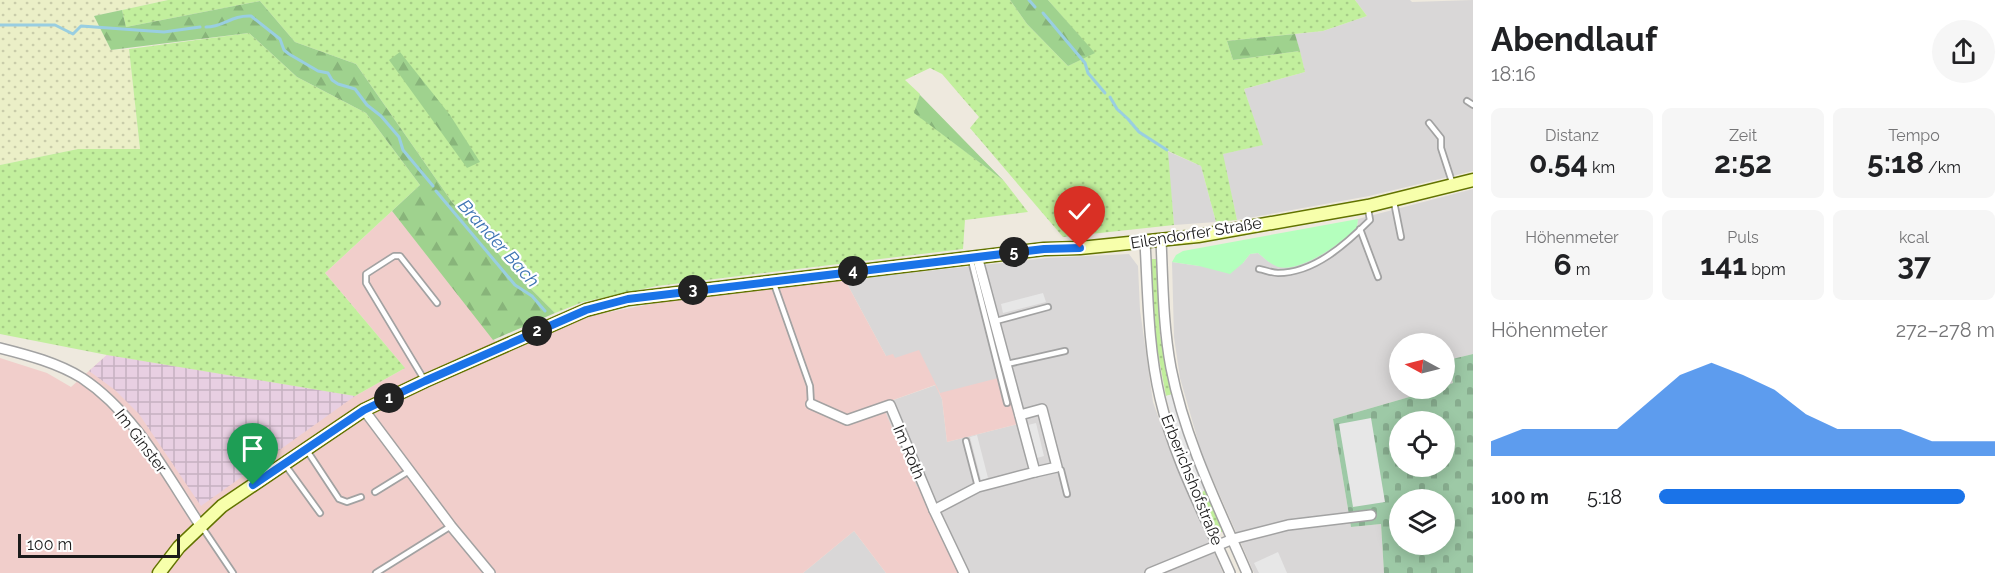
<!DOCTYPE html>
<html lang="de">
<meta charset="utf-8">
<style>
:root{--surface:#fff;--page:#f6f6f6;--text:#202124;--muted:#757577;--accent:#1a73e8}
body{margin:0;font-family:Raleway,sans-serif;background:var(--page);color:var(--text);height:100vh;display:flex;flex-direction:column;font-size:22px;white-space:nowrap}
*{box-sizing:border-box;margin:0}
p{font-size:20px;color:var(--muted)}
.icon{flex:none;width:33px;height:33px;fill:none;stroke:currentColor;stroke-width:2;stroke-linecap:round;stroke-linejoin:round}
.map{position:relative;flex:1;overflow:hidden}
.side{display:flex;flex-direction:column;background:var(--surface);width:540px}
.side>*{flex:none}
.needle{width:39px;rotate:277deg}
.tools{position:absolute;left:1389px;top:333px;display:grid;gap:12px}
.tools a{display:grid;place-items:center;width:66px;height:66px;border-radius:50%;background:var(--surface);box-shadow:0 3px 15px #0003;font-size:30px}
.scale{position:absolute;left:18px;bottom:15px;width:162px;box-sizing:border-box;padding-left:6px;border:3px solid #1b1b1b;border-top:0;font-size:16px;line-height:21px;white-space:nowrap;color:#1b1b1b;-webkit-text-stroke:4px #fff;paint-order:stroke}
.pin{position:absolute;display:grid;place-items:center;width:51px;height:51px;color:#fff;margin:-62px -26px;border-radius:50% 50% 50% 0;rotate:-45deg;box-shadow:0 0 6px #0007}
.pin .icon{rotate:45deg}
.km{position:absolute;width:30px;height:30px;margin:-15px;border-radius:50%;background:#222;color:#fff;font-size:16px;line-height:30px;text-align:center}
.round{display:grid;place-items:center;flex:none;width:63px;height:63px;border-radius:32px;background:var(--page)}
.overview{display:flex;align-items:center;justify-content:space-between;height:102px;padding:0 18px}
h1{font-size:33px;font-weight:700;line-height:45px}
.stats{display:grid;grid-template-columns:repeat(3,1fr);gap:9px;height:102px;padding:6px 18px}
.stats div{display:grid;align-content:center;border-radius:9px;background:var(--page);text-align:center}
.stats b{font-size:30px;font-weight:700}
.stats small{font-size:16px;font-weight:400}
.stats p{font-size:16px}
.chart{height:168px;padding:12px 18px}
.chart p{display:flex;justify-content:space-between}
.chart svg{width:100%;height:108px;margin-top:6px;fill:var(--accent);opacity:.7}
ul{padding:0 18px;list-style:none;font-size:20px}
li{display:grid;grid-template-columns:96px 72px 1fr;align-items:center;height:45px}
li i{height:15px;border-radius:8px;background:var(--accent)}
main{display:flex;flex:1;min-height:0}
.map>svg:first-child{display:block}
</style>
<main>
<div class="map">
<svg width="1473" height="573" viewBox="0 0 1473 573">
<defs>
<pattern id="industrial-grid" width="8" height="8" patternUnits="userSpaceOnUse" patternTransform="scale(1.5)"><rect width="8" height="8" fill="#e8cfe2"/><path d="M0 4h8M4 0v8" fill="none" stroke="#c6b1c1"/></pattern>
<pattern id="farmland-dots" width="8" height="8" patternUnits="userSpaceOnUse" patternTransform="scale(1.5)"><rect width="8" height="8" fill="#ebefc7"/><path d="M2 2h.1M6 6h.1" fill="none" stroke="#c9ccaa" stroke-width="1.8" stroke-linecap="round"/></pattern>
<pattern id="grass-dots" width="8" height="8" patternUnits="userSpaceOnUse" patternTransform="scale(1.5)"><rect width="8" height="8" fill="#c2ef9d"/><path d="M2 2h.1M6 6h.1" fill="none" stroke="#a6cc87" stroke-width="1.8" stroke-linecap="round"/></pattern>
<pattern id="forest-firs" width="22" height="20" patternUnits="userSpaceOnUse" patternTransform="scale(1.5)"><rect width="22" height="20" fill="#9fd28e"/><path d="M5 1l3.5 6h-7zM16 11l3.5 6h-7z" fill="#88b47a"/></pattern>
<pattern id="cemetery-stones" width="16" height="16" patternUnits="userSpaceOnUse" patternTransform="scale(1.5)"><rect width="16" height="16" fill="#9dc9a6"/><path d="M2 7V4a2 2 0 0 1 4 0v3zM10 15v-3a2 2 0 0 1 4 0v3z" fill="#87ac8e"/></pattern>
</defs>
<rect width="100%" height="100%" fill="#eee9de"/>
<g fill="#d9d7d7" fill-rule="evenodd">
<path d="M1355,0H1410L1412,2L1473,0V171L1369,196L1237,220L1222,154L1262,145L1244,89L1305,72L1295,34L1323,31L1367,16Z"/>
<path d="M1167,151L1201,166L1216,222L1174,225Z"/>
<path d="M1473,189V354L1448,360L1453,384L1445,386L1444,344H1400V388L1437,389L1333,419L1351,527L1381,524L1384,573H1254L1202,455L1180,378L1174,337L1172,262L1199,266L1243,263L1250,254L1258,253L1269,262L1311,260L1343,241L1357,227L1358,219Z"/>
<path d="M1129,254L1138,266L1140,310L1153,402L1172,456L1223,573H959L919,487L917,488L882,404L936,385L895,359L886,356L845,280L1047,258ZM936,386L940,393L1018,424L947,442L942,399Z"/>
<path d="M854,531L886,573H803Z"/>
</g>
<path fill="#f1cecb" d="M392,211L504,352L589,316L661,302L845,280L886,356L893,354L895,358L919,350L940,393L1006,376L1018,424L947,442L942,399L935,385L882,404L917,487H919L959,573H886L854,531L803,573H0V358L47,373L71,387L107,355L355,396L405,368L325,273Z"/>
<path fill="url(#industrial-grid)" d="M107,355L355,396L201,506L139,414L115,390L89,371Z"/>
<path fill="url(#farmland-dots)" d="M0,0H168L94,16L111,50L129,49L140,149H78L0,165Z"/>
<g fill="url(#grass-dots)">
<path d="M168,0H1010L1027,24L1068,66L1094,53L1048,0H1355L1367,16L1323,31L1227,41L1233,60L1300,51L1305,72L1244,89L1263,145L1223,154L1237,220L1216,222L1201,166L1168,151L1174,225L1063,237L970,128L979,117L942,74L930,68L905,80L920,94L915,113L1004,181L1028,212L965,220L963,249L657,286L583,302L555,313L522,280L452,202L356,64L295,42L260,1L126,27L122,10Z"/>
<path d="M249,33L297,77L366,113L420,185L325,273L405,368L355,396L107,355L0,334V165L78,149H140L129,49Z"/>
<path d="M1151,259H1156L1160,336L1173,394L1166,396L1155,337Z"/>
<path d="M1207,489L1223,530L1222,532H1217L1216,530L1200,493Z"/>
</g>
<g fill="url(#forest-firs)">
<path d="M1010,0H1048L1095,53L1068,66L1027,24Z"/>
<path d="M260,1L295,42L356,64L452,202L522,280L555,313L493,340L392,211L420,185L366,113L297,77L249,33L111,50L94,16L122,10L126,27Z"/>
<path d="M1295,34L1300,51L1233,60L1227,41Z"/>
<path d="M400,52L450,115L480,162L467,168L389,60Z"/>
<path d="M920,94V95L1004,181L914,113Z"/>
</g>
<path fill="url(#cemetery-stones)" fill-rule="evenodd" d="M1473,354V573H1384L1381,524L1351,527L1333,419L1437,389L1444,388L1445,386L1453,383L1448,360ZM1400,422H1444V466H1400ZM1400,500H1444V544H1400Z"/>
<path fill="#b4ffbd" d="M1358,219L1357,227C1343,243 1300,273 1278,267C1270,264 1264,258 1258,253L1250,254L1243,263L1230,274L1199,266L1172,262L1176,255L1183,251Z"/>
<g fill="#e7e7e7">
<path d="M1043,293L1046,302L1003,313L1001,304Z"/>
<path d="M1173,394L1207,489L1200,493L1180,445L1166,396Z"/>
<path d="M1371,418L1385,502L1353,507L1339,424Z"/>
<path d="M1036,423L1044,456L1037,458L1028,425Z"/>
<path d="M977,435L988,478L981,480L970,437Z"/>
<path d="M1278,552L1287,573H1259L1254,563Z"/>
</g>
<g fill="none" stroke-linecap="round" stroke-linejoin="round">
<g stroke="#99cee1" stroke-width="3">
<path d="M1029,0L1035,7"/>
<path d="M1043,13L1085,63L1088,73L1105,93"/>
<path d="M0,25H55L73,34L81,26L164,32L200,27"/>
<path d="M206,27C224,27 231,15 251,16L280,39L284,50L289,54L318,71L328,73L332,80L338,84L355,89L367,105L381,116L399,137L403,150L433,186"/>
<path d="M1110,97L1117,109L1128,119L1139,132L1167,150"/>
<path d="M436,191L515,285L532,296L545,311"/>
</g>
<defs>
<g id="lane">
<path d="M1467,101L1473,105"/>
<path d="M1429,123L1441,138V148L1453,185"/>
<path d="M1394,202L1401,237"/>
<path d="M1360,229L1378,277"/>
<path d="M971,260L1007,403"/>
<path d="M1259,269C1265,270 1272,273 1278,273C1314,273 1346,244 1370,220L1368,209"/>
<path d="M774,284L810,386L811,404"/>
<path d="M996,321L1048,307"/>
<path d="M1007,364L1065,351"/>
<path d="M425,381L366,283V274L394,256H400L437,303"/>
<path d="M966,441L978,487"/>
<path d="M306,449L339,499L347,502L361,497"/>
<path d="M286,466L320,513"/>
<path d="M1057,467L1061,470L1067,494"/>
<path d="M375,492L409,471"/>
<path d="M202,527L233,573"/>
<path d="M376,573L451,526"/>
</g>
<g id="street">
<path d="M1161,240C1163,283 1163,326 1171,368C1185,440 1218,506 1247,573"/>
<path d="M1145,242C1148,294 1148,347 1160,398C1174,459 1205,516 1230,573"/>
<path d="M0,348C28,355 58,363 82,378C135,413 166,474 200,525"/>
<path d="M811,404L847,420L890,405L934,510L964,573"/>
<path d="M364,410L451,526L490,573"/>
<path d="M1020,415L1042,409L1057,467L1035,472"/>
<path d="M934,510L978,487L1035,472L977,256"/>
<path d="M1150,573L1233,539L1288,525L1371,515"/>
</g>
<path id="secondary" d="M159,573L179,547L222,506L364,410L425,381L586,310L628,299L1044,249L1080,248L1198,236L1368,206L1473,180"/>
</defs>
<use href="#lane" stroke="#a2a2a2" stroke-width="8"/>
<use href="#street" stroke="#a2a2a2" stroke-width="12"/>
<use href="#secondary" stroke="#627300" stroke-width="15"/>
<use href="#lane" stroke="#fff" stroke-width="4.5"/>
<use href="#street" stroke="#fff" stroke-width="9"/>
<use href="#secondary" stroke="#f7ffab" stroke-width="12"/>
</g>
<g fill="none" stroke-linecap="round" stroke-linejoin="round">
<defs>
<path id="route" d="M253,485L364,410L425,381L586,310L628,299L1044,249L1080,248"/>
</defs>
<use href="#route" stroke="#fff" stroke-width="12"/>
<use href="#route" stroke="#1a73e8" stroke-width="8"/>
</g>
<g text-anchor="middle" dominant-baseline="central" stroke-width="4.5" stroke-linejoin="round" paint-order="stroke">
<g font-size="16" fill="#1b1b1b" stroke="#fff">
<text transform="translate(1196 233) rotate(-9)">Eilendorfer Straße</text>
<text transform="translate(141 441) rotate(53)">Im Ginster</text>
<text transform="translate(909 452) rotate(67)">Im Roth</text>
<text transform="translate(1192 480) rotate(68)">Erberichshofstraße</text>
</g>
<g font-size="18" font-style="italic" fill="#3e74b3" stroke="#fff">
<text transform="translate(499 243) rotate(48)">Brander Bach</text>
</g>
</g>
</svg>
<div class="tools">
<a><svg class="needle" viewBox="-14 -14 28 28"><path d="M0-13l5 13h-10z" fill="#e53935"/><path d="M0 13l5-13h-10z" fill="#757577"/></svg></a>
<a><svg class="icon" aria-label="locate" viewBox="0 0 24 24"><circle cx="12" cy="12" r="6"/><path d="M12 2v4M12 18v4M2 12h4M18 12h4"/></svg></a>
<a><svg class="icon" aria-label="layers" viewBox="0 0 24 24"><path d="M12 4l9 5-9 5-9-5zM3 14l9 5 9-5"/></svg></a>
</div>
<div class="scale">100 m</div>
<div class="pin" style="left:253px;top:485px;background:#1e9e55"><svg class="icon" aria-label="arrive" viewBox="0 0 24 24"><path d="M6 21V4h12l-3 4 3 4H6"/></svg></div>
<div class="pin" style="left:1080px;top:248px;background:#d93025"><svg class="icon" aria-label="check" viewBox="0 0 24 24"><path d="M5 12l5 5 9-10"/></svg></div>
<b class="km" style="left:389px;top:398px">1</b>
<b class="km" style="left:537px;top:331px">2</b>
<b class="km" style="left:693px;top:290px">3</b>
<b class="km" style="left:853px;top:271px">4</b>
<b class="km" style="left:1014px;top:252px">5</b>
</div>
<section class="side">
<div class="overview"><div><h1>Abendlauf</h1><p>18:16</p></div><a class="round"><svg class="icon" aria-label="share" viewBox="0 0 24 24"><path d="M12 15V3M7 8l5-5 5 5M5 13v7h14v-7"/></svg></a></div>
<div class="stats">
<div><p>Distanz</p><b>0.54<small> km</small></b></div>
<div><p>Zeit</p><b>2:52</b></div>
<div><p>Tempo</p><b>5:18<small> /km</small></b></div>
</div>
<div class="stats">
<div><p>Höhenmeter</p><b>6<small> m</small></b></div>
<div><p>Puls</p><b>141<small> bpm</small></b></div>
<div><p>kcal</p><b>37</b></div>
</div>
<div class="chart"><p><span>Höhenmeter</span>272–278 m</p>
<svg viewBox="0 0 160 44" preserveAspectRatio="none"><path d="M0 44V38L10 33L20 33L30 33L40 33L50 22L60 11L70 6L80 11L90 17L100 27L110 33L120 33L130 33L140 38L150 38L160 38V44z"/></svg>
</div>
<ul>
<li><b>100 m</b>5:18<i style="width:91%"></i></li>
</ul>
</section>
</main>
